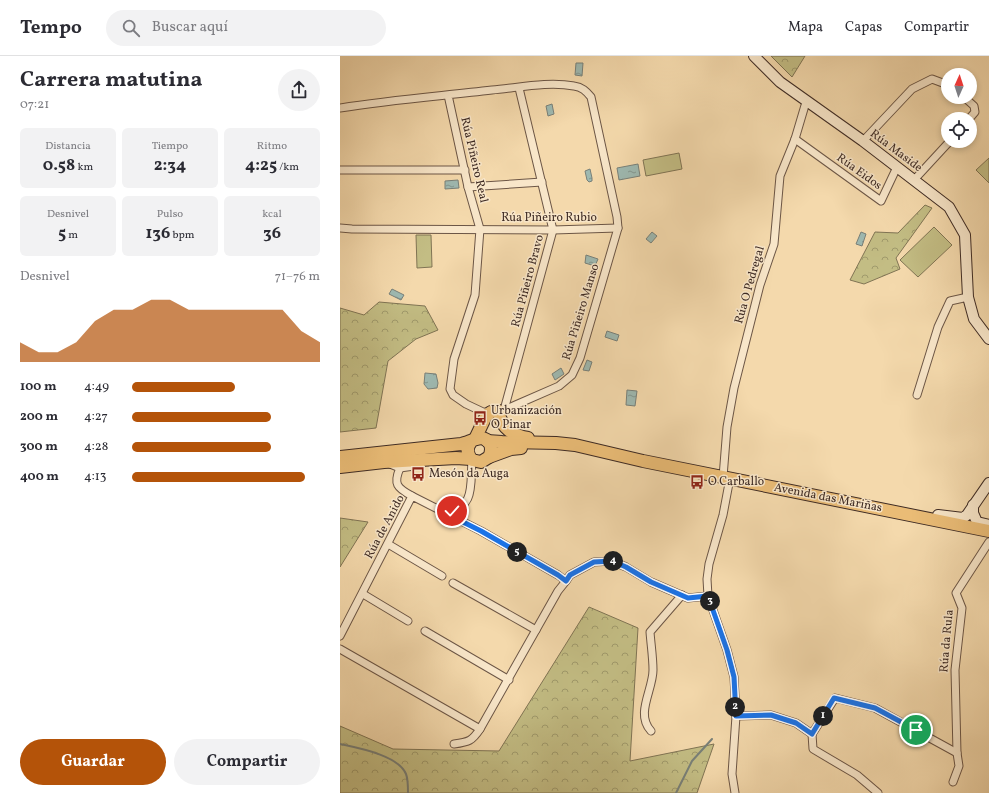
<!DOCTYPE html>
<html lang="es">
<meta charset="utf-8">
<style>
:root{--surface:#fff;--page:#f2f2f3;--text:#2b2b33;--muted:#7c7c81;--line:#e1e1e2;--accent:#b45309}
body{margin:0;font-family:Vollkorn,serif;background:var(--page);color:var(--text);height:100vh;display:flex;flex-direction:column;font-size:15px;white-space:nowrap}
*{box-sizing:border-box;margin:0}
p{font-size:13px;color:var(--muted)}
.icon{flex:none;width:22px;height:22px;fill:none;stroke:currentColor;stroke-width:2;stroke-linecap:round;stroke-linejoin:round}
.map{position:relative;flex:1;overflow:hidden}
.drawer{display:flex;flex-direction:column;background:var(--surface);width:340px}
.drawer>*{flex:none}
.needle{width:26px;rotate:3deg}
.tools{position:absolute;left:601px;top:12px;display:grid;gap:8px}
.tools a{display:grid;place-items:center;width:36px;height:36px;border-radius:50%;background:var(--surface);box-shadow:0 2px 6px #0003;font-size:20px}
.pin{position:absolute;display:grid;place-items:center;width:34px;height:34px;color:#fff;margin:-17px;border:2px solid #fff;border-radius:50%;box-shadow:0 1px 4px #0007}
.km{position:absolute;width:20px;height:20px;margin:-10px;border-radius:50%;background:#222;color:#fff;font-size:11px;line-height:20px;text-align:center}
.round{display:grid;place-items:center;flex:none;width:42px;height:42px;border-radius:21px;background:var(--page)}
.headline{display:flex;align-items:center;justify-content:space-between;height:68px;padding:0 20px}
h1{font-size:22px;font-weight:700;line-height:30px}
.metrics{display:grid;grid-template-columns:repeat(3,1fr);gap:6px;height:68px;padding:4px 20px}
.metrics div{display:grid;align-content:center;border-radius:6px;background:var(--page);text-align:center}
.metrics b{font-size:17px;font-weight:700}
.metrics small{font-size:11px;font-weight:400}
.metrics p{font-size:11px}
.chart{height:112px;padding:8px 20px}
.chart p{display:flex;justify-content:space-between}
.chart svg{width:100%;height:72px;margin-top:4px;fill:var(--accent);opacity:.7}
.action{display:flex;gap:8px;margin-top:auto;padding:8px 20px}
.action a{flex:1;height:46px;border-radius:24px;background:var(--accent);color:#fff;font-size:16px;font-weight:700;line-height:46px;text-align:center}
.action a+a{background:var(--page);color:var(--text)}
ul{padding:0 20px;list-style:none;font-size:13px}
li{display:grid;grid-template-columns:64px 48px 1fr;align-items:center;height:30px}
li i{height:10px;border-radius:5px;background:var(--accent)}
header{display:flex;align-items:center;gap:24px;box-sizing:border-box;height:56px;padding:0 20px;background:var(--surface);border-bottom:1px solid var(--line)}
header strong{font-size:19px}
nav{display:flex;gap:22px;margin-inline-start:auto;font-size:14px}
.search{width:280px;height:36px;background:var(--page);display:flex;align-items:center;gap:10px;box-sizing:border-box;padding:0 14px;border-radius:22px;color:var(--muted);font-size:15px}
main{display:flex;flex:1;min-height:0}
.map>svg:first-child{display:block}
</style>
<header>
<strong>Tempo</strong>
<div class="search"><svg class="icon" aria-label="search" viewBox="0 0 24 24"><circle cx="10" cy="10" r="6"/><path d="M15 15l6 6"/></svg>Buscar aquí</div>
<nav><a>Mapa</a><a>Capas</a><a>Compartir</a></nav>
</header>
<main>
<section class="drawer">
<div class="headline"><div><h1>Carrera matutina</h1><p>07:21</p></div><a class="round"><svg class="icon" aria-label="share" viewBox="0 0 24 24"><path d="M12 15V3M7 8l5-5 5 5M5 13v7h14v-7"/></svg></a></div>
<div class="metrics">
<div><p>Distancia</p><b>0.58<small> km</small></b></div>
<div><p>Tiempo</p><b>2:34</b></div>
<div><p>Ritmo</p><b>4:25<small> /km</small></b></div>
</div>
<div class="metrics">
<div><p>Desnivel</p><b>5<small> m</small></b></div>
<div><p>Pulso</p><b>136<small> bpm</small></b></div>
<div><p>kcal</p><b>36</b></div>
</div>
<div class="chart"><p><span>Desnivel</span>71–76 m</p>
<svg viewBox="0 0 160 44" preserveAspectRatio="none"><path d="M0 44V32L10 38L20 38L30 32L40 19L50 12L60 12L70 6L80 6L90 12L100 12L110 12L120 12L130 12L140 12L150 25L160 32V44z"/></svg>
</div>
<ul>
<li><b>100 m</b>4:49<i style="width:55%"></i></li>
<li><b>200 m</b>4:27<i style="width:74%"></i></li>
<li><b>300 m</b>4:28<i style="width:74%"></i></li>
<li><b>400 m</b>4:13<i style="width:92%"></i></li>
</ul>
<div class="action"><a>Guardar</a><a>Compartir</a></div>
</section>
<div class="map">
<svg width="649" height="737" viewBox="0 0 649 737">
<defs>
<pattern id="forest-crowns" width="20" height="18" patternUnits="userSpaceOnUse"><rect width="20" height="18" fill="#c3bd84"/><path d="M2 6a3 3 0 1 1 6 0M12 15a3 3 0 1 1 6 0" fill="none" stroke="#a09a6c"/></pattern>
<pattern id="water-ripples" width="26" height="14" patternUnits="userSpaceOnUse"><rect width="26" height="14" fill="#9eb9b1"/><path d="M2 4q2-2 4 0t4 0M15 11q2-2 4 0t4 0" fill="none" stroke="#829790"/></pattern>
</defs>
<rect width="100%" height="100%" fill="#f4d9ac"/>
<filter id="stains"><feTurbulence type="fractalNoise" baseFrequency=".005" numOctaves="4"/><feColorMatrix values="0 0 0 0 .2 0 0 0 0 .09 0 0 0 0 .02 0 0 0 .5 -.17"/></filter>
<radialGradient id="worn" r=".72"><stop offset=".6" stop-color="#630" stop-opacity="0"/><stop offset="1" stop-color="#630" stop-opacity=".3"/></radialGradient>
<g fill="#c3bd84" stroke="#807454">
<path d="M339,97L342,113L306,120L303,104Z"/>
<path d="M649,102V127L636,114Z"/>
<path d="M594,171L612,189L578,221L560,204Z"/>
<path d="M76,179H91L92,211L77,212Z"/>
</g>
<g fill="url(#forest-crowns)" stroke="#807454">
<path d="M431,0H465L452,21Z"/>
<path d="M585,149L592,152L556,202L560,213L524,228L510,224L535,176L558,177Z"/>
<path d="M39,246L85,250L98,274L76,283L48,305L36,372L0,376V252L24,259Z"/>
<path d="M0,462L28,466L0,511Z"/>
<path d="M249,551L298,572L290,705L374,688L357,737H0V670L53,693L159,695Z"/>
</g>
<g fill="url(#water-ripples)" stroke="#788079">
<path d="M236,7H243L242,20L235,19Z"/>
<path d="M212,48L214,58L208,60L206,50Z"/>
<path d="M298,108L300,120L279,124L277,112Z"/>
<path d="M250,113L252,122V125L249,126L247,124L245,115Z"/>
<path d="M118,124L119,132L105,133V125Z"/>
<path d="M312,176L317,180L311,187L306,183Z"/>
<path d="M521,176L526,178L522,190L516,188Z"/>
<path d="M246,199L258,203L255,210L245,207Z"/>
<path d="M52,233L64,239L61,244L49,238Z"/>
<path d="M267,275L279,279L277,285L265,281Z"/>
<path d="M247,304L252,306L249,315L243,314Z"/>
<path d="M221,312L224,318L215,324L212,318Z"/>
<path d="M85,317L96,318L98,327L97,332L88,333L84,328Z"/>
<path d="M287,334L297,335L295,350L286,349Z"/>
</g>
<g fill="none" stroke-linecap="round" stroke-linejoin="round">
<g stroke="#788079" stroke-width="2">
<path d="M0,688C18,692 58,699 66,718C68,723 68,732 68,737"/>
<path d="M336,737L352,705L372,683"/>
</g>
<defs>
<g id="street">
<path d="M624,41L634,50L635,56L629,63"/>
<path d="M0,52C50,44 101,40 152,34C177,32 208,25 234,30C242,31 246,35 251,41L277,161L278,172L240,302L232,319L219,330L164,354L151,356H143L126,348L113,339L110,333L114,303L135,239L140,173L128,131L108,39"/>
<path d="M455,83L541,145L557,111"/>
<path d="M523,85L572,33L592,23L608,29"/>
<path d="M0,114H125"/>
<path d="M574,124L610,85"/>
<path d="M128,131L202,126"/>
<path d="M0,172L12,173L213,174L278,172"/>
<path d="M577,339L598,271L610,245L628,241"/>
<path d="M164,354L213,174L179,32"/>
<path d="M50,408L60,412L81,409"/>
<path d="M60,412C53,428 57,432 72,440"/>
<path d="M383,421L387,371L394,332L420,229L434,188L440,120L455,83L466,46"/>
<path d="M390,422L383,459L369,508L367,523L368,540L387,594L394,621L396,660L392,718L395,737"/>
<path d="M105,457C136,451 130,430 132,404"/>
<path d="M48,488L102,520"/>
<path d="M226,525L230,519L254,506L272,505L286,511L311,526L348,542L368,540"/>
<path d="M113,527L196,574"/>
<path d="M23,538L68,565"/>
<path d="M85,575L169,624"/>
<path d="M0,580L72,440L141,475L218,519L226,525L218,535L140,673L0,593"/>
<path d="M396,660L431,659L456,667L472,678"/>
<path d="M311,675C295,658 313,634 313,614C313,602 311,589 310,576L342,539"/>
<path d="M472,678L495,642L535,652L617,697"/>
<path d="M472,678L473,693L517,719L538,737"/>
<path d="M114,688C129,686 132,685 140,673"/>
<path d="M613,726L619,710L617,697L615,614L622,552L616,537L649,486"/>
</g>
<g id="secondary">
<path d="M414,0L440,26L523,85L609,151L625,179L628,241L634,263L649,283"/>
<path d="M633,449V457L637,466L649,469"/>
<path d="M598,459L623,462L627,459L649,427"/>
</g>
<g id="highway">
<path d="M159,355C160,358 159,361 161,364C166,376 176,380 188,382"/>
<path d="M135,383L146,360L151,356"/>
<path d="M147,385L162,386L216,387L235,389L303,405L649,475"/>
<path d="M0,401L121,388C131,386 144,376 150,388C152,393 151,397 149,401L141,406L132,404C127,398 126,392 131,386"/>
<path d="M149,401L171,393L181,392"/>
<path d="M0,411L44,406L116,402L131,403"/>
</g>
</defs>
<use href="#street" stroke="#6c5646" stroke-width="9"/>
<use href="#secondary" stroke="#3e2b24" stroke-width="12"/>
<use href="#highway" stroke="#3e2b24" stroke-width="14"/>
<use href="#street" stroke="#f8e6c9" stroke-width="7"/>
<use href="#secondary" stroke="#f8e6c9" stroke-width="10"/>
<use href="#highway" stroke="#eabc76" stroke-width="12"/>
</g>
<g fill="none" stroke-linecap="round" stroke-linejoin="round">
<defs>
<path id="route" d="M112,455L105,457L141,475L218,519L226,525L230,519L254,506L272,505L286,511L311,526L348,542L368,540L387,594L394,621L396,660L431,659L456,667L472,678L494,642L535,652L576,674"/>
</defs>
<use href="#route" stroke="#fff" stroke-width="8"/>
<use href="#route" stroke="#1a73e8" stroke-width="5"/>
</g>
<defs>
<symbol id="bus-bare" viewBox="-9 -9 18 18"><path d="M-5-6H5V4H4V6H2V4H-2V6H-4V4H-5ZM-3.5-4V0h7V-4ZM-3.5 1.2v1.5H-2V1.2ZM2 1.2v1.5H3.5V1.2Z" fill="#8f2418" stroke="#f8e6c9" stroke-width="2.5" paint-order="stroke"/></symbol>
</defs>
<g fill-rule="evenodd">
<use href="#bus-bare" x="130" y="352" width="20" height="20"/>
<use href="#bus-bare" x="68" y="408" width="20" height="20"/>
<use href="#bus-bare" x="347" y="416" width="20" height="20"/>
</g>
<g text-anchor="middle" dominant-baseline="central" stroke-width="3" stroke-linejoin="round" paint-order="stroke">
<g font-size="12" fill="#3e2b24" stroke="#f8e6c9">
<text transform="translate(556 95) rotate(37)">Rúa Maside</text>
<text transform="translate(134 104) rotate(77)">Rúa Piñeiro Real</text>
<text transform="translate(519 116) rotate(36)">Rúa Eidos</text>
<text x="209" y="162">Rúa Piñeiro Rubio</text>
<text transform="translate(188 225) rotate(-75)">Rúa Piñeiro Bravo</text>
<text transform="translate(410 229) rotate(-74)">Rúa O Pedregal</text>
<text transform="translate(241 256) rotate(-73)">Rúa Piñeiro Manso</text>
<text transform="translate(488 442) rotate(11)">Avenida das Mariñas</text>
<text transform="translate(45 471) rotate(-62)">Rúa de Anido</text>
<text transform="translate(607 585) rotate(-85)">Rúa da Rula</text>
</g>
<g font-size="12" fill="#3e2b24" stroke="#f8e6c9" text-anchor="start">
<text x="151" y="355">Urbanización<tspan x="151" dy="14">O Pinar</tspan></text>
<text x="89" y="418">Mesón da Auga</text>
<text x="368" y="426">O Carballo</text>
</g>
</g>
<rect width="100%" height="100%" filter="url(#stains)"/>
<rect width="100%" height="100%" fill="url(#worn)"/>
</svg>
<div class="tools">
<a><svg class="needle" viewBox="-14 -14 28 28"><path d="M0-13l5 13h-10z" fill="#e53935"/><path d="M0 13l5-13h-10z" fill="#7c7c81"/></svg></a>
<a><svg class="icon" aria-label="locate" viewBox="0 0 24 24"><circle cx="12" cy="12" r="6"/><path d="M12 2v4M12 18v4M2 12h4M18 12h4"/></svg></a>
</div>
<div class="pin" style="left:576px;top:674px;background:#1e9e55"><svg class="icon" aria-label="arrive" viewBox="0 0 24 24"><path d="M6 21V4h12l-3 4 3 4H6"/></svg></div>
<div class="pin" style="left:112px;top:455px;background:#d93025"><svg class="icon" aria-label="check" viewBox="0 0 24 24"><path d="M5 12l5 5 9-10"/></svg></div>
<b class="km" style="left:483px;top:660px">1</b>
<b class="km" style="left:395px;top:651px">2</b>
<b class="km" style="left:370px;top:545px">3</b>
<b class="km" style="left:273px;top:505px">4</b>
<b class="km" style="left:177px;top:496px">5</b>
</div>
</main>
